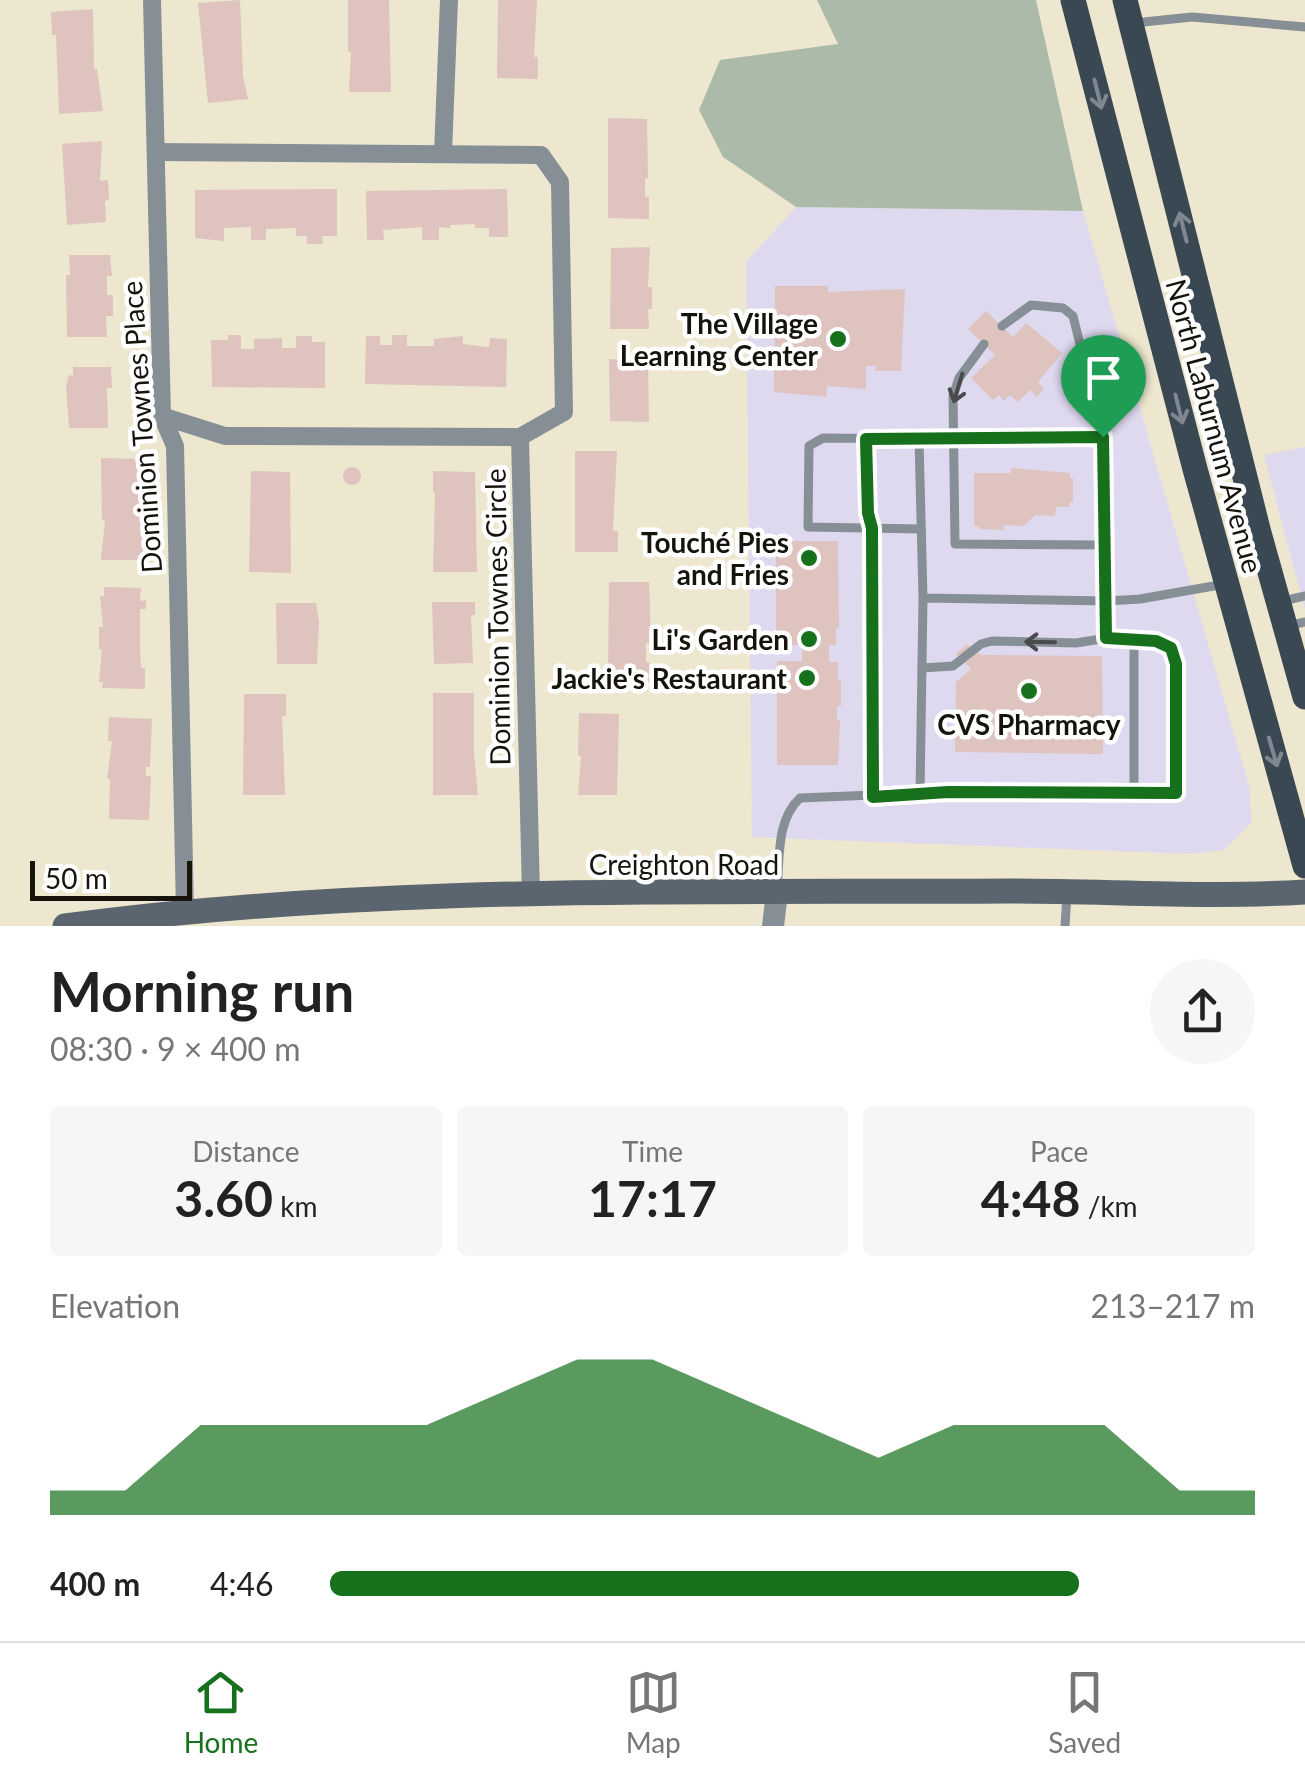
<!DOCTYPE html>
<meta charset="utf-8">
<style>
:root{--surface:#fff;--page:#f6f6f6;--text:#222;--muted:#767676;--line:#e0e0e0;--accent:#17701c}
body{margin:0;font-family:Lato,sans-serif;background:var(--page);color:var(--text);height:100vh;display:flex;flex-direction:column;font-size:38px;white-space:nowrap}
*{box-sizing:border-box;margin:0}
p{font-size:32px;color:var(--muted)}
.icon{flex:none;width:55px;height:55px;fill:none;stroke:currentColor;stroke-width:2;stroke-linecap:round;stroke-linejoin:round}
.map{position:relative;height:926px;overflow:hidden}
.sheet{display:flex;flex-direction:column;background:var(--surface);flex:1}
.sheet>*{flex:none}
.scale{position:absolute;left:30px;bottom:25px;width:162px;box-sizing:border-box;padding-left:10px;border:5px solid #15130b;border-top:0;font-size:28px;line-height:35px;white-space:nowrap;color:#15130b;-webkit-text-stroke:8px #fff;paint-order:stroke}
.pin{position:absolute;display:grid;place-items:center;width:85px;height:85px;color:#fff;margin:-102px -42px;border-radius:50% 50% 50% 0;rotate:-45deg;box-shadow:0 0 10px #0007}
.pin .icon{rotate:45deg}
.round{display:grid;place-items:center;flex:none;width:105px;height:105px;border-radius:52px;background:var(--page)}
.headline{display:flex;align-items:center;justify-content:space-between;height:170px;padding:0 50px}
h1{font-size:55px;font-weight:700;line-height:75px}
.stats{display:grid;grid-template-columns:repeat(3,1fr);gap:15px;height:170px;padding:10px 50px}
.stats div{display:grid;align-content:center;border-radius:10px;background:var(--page);text-align:center}
.stats b{font-size:50px;font-weight:700}
.stats small{font-size:28px;font-weight:400}
.stats p{font-size:28px}
.chart{height:280px;padding:20px 50px}
.chart p{display:flex;justify-content:space-between}
.chart svg{width:100%;height:180px;margin-top:10px;fill:var(--accent);opacity:.7}
ul{padding:0 50px;list-style:none;font-size:32px}
li{display:grid;grid-template-columns:160px 120px 1fr;align-items:center;height:75px}
li i{height:25px;border-radius:12px;background:var(--accent)}
.menu{display:flex;justify-content:space-around;align-items:center;height:140px;border-top:2px solid var(--line);background:var(--surface);font-size:28px;color:var(--muted)}
.menu a{display:grid;justify-items:center;gap:5px}
.menu .on{color:var(--accent)}
.map>svg:first-child{display:block}
</style>
<div class="map">
<svg width="1305" height="926" viewBox="0 0 1305 926">
<rect width="100%" height="100%" fill="#ede7cf"/>
<g fill="#ded9ef">
<path d="M796,207L1083,211L1250,789L1251,823L1224,850L1190,854L752,837L746,262Z"/>
<path d="M1305,447V610L1264,455Z"/>
</g>
<path fill="#acbaa9" d="M817,0H1036L1083,211L796,207L723,157L699,110L720,60L838,44Z"/>
<g fill="#dec3be">
<path d="M240,0L243,76L248,99L208,103L198,3Z"/>
<path d="M348,0H389L391,92H349L351,52H348Z"/>
<path d="M498,0H537L534,57H538V79L497,78Z"/>
<path d="M93,9L94,69H97L103,111L59,114L56,35H52L51,12Z"/>
<path d="M608,118L647,119L648,178L645,179V197H649V219L608,218Z"/>
<path d="M102,141L100,181L108,180L109,200L105,201L106,222L67,225L62,144Z"/>
<path d="M337,189V236H322L323,244H307V236H296V228L266,229V240H251V227L224,228V241L195,238V190Z"/>
<path d="M507,189L508,237H489V228H475V224L450,225V228L439,227V240H422V227L383,230L384,240H367L366,191Z"/>
<path d="M650,247L648,287H652V309H648L649,329H610L611,248Z"/>
<path d="M69,255H110L112,276H107V295H113V316H106L107,337H67L66,275H70Z"/>
<path d="M775,286H828V292L905,289L901,371H875L876,366H866V389L827,386V397L774,392Z"/>
<path d="M986,311L1013,337L1026,323L1062,353L1038,382L1044,389L1037,397L1030,390L1018,402L1010,395L1004,401L999,395L993,400L971,378L995,355L968,329Z"/>
<path d="M228,335H241V349H254V339L282,338V348H296V336H312V342H325V388L212,387L211,340H228Z"/>
<path d="M392,335H407V346H434V339L463,336V344L489,347L490,338L507,339L506,387L365,384L366,336H380V345H392Z"/>
<path d="M609,359L648,360L649,422L610,421Z"/>
<path d="M73,367H111L112,388H107L108,428H69L66,386L69,375L73,376Z"/>
<path d="M575,451H617L613,531H618V552H575Z"/>
<path d="M101,458L142,459V470H145V478L141,477V510H144L145,560H101L105,521L102,520Z"/>
<circle cx="352" cy="476" r="9"/>
<path d="M1011,468L1070,473V478H1073V502H1070L1069,507H1056L1055,516L1035,515L1024,526L1004,525V530L979,529V526H974V473H1011Z"/>
<path d="M251,471L290,472L291,573L249,572Z"/>
<path d="M433,471L475,472L477,572H433L435,492L433,493Z"/>
<path d="M776,541H838L839,628H836V645H829V662H838V680H841V706H837V720H840L838,765H777V661H802V645H776Z"/>
<path d="M609,582H649L651,643H646V662H649V683L608,682Z"/>
<path d="M104,587L141,588L140,601L146,600V609H140V648L141,668H145V689L102,688L103,682H99L102,650L99,649V627H103L100,596H104Z"/>
<path d="M432,602H475V615H471L473,663L434,664Z"/>
<path d="M276,603H316L319,622L317,664H277Z"/>
<path d="M967,644L982,655L1102,656L1103,754L955,752L956,682L971,669L956,654Z"/>
<path d="M433,693H474V754L478,795H433Z"/>
<path d="M244,694H286V716H282L285,795H243Z"/>
<path d="M579,713L619,714L617,795H578L581,756L578,755Z"/>
<path d="M109,717L152,719L150,767H146V776H151L149,820L109,819L110,779H107L112,741H108Z"/>
</g>
<g fill="none" stroke-linecap="round" stroke-linejoin="round">
<g stroke="#878f96" stroke-width="9">
<path d="M1134,23L1192,17L1305,27"/>
<path d="M1002,326L1031,305L1063,308L1073,316L1103,437"/>
<path d="M984,344L959,378L953,396L955,544L1105,545"/>
<path d="M866,439L868,513L872,528L873,797"/>
<path d="M919,439L823,438L809,446L808,527L921,529"/>
<path d="M1283,601L1305,596"/>
<path d="M1288,626L1305,622"/>
<path d="M922,668L953,666L981,644L992,641L1076,643L1107,638"/>
<path d="M1134,793V640"/>
<path d="M920,795L923,598L1107,601L1103,437L919,439L923,598"/>
<path d="M777,890C780,858 776,820 800,798L947,792L1177,793V665L1171,647L1156,641L1107,638V601L1140,599L1225,584"/>
<path d="M1065,926L1067,894"/>
</g>
<g stroke="#878f96" stroke-width="18">
<path d="M152,0L162,416L175,446L185,911"/>
<path d="M156,152L541,155L560,182L564,412L520,437L531,895"/>
<path d="M443,154L449,0"/>
<path d="M162,416L225,436L520,437"/>
</g>
<path stroke="#878f96" stroke-width="22" d="M773,926L777,893"/>
<path stroke="#5a656f" stroke-width="25" d="M65,926C378,884 695,893 1010,891C1108,891 1207,898 1305,892"/>
<g stroke="#3a4854" stroke-width="25">
<path d="M1073,0L1195,469L1305,866"/>
<path d="M1125,0L1259,533L1305,697"/>
</g>
</g>
<defs><path id="oneway-shaft" d="M-6 0H5M1.5-3L5.5 0L1.5 3" fill="none" stroke-width="1.6" stroke-linecap="round" stroke-linejoin="round" transform="scale(2.5)"/></defs>
<g stroke="#7f8890">
<use href="#oneway-shaft" transform="translate(1098 94) rotate(76)"/>
<use href="#oneway-shaft" transform="translate(1183 227) rotate(-104)"/>
<use href="#oneway-shaft" transform="translate(1179 409) rotate(76)"/>
<use href="#oneway-shaft" transform="translate(1273 752) rotate(74)"/>
</g>
<g stroke="#484b4a">
<use href="#oneway-shaft" transform="translate(958 388) rotate(107)"/>
<use href="#oneway-shaft" transform="translate(1040 642) rotate(-179)"/>
</g>
<g fill="none" stroke-linecap="round" stroke-linejoin="round">
<defs>
<path id="route" d="M1103,437L1106,638L1156,641L1171,648L1176,664V793L948,792L873,797L872,528L868,513L866,439Z"/>
</defs>
<use href="#route" stroke="#fff" stroke-width="20"/>
<use href="#route" stroke="#17701c" stroke-width="12"/>
</g>
<g fill="#17701c" stroke="#fff" stroke-width="4">
<circle cx="838" cy="339" r="10"/>
<circle cx="809" cy="558" r="10"/>
<circle cx="809" cy="639" r="10"/>
<circle cx="807" cy="678" r="10"/>
<circle cx="1029" cy="691" r="10"/>
</g>
<g text-anchor="middle" dominant-baseline="central" stroke-width="9" stroke-linejoin="round" paint-order="stroke">
<g font-size="28" font-weight="bold" fill="#15130b" stroke="#fff" text-anchor="end">
<text x="818" y="323">The Village<tspan x="818" dy="32">Learning Center</tspan></text>
<text x="789" y="542">Touché Pies<tspan x="789" dy="32">and Fries</tspan></text>
<text x="789" y="639">Li's Garden</text>
<text x="787" y="678">Jackie's Restaurant</text>
<text x="1029" y="724" text-anchor="middle">CVS Pharmacy</text>
</g>
<g font-size="28" fill="#15130b" stroke="#fff">
<text transform="translate(1215 426) rotate(75)">North Laburnum Avenue</text>
<text transform="translate(141 427) rotate(-94)">Dominion Townes Place</text>
<text transform="translate(497 617) rotate(-91)">Dominion Townes Circle</text>
<text x="684" y="864">Creighton Road</text>
</g>
</g>
</svg>
<div class="scale">50 m</div>
<div class="pin" style="left:1103px;top:437px;background:#1e9e55"><svg class="icon" aria-label="arrive" viewBox="0 0 24 24"><path d="M6 21V4h12l-3 4 3 4H6"/></svg></div>
</div>
<section class="sheet">
<div class="headline"><div><h1>Morning run</h1><p>08:30 · 9 × 400 m</p></div><a class="round"><svg class="icon" aria-label="share" viewBox="0 0 24 24"><path d="M12 15V3M7 8l5-5 5 5M5 13v7h14v-7"/></svg></a></div>
<div class="stats">
<div><p>Distance</p><b>3.60<small> km</small></b></div>
<div><p>Time</p><b>17:17</b></div>
<div><p>Pace</p><b>4:48<small> /km</small></b></div>
</div>
<div class="chart"><p><span>Elevation</span>213–217 m</p>
<svg viewBox="0 0 160 44" preserveAspectRatio="none"><path d="M0 44V38L10 38L20 22L30 22L40 22L50 22L60 14L70 6L80 6L90 14L100 22L110 30L120 22L130 22L140 22L150 38L160 38V44z"/></svg>
</div>
<ul>
<li><b>400 m</b>4:46<i style="width:81%"></i></li>
</ul>
</section>
<nav class="menu">
<a class="on"><svg class="icon" aria-label="home" viewBox="0 0 24 24"><path d="M3 11l9-7 9 7M6 9v11h12V9"/></svg>Home</a>
<a><svg class="icon" aria-label="map" viewBox="0 0 24 24"><path d="M3 6l6-2 6 2 6-2v14l-6 2-6-2-6 2zM9 4v14M15 6v14"/></svg>Map</a>
<a><svg class="icon" aria-label="saved" viewBox="0 0 24 24"><path d="M7 4h10v16l-5-4-5 4z"/></svg>Saved</a>
</nav>
